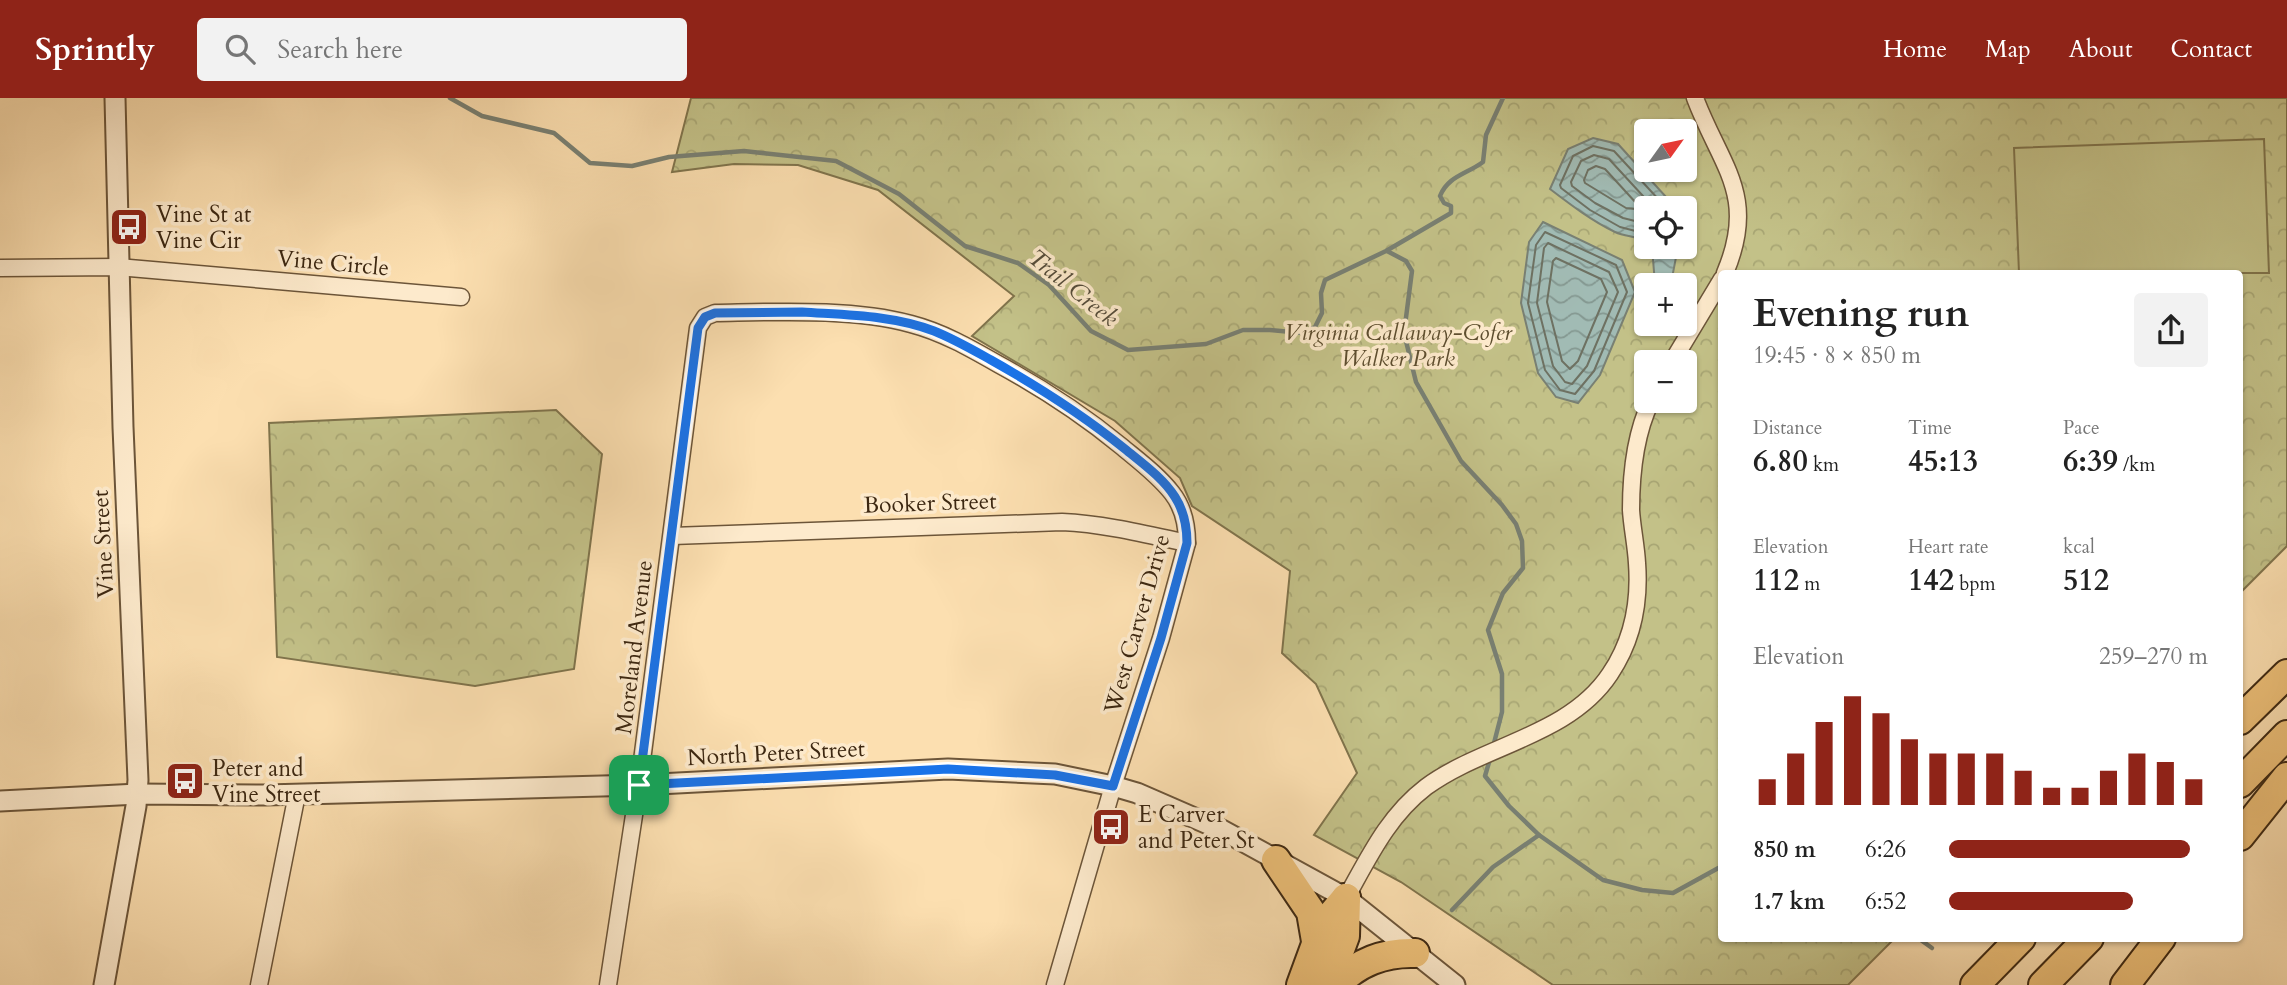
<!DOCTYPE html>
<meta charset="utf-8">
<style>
:root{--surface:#fff;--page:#f2f2f2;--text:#222;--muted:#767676;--accent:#8f2418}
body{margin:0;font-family:Cardo,serif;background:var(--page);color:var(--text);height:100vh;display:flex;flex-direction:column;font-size:26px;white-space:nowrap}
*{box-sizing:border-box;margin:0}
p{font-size:23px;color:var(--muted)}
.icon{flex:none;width:38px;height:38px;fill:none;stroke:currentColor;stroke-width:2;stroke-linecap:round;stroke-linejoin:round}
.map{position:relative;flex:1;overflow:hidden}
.drawer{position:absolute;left:1718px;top:172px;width:525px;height:672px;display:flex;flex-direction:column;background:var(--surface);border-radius:7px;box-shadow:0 2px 5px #0004}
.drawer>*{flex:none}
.needle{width:46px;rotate:57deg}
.buttons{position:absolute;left:1634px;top:21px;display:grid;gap:14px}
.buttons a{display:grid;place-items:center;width:63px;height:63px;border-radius:7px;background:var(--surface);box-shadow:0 2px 5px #0004;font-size:35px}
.pin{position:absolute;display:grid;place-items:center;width:60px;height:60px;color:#fff;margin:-30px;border-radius:14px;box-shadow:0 4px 10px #0006}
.round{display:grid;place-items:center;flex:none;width:74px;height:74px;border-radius:7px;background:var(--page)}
.overview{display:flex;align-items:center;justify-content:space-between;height:119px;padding:0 35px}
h1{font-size:38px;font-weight:700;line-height:52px}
.stats{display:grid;grid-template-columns:repeat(3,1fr);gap:10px;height:119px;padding:7px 35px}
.stats div{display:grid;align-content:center}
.stats b{font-size:30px;font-weight:700}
.stats small{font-size:19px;font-weight:400}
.stats p{font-size:19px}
.chart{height:196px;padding:14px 35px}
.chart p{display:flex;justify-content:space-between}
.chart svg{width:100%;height:126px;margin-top:7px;stroke:var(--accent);stroke-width:6}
ul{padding:0 35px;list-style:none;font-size:23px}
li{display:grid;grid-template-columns:112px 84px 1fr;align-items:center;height:52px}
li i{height:18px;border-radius:9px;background:var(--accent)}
header{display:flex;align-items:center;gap:42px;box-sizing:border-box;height:98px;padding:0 35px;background:var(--accent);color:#fff}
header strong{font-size:33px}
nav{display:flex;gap:38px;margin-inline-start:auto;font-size:24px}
.search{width:490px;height:63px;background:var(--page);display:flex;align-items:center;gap:18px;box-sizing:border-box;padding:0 24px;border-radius:7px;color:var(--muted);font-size:26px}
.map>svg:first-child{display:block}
</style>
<header>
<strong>Sprintly</strong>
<div class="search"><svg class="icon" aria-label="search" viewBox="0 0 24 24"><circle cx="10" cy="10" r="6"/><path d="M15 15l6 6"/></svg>Search here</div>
<nav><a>Home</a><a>Map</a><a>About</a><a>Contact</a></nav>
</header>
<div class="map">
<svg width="2287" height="887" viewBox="0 0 2287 887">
<defs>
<pattern id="forest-crowns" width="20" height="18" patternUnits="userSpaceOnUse" patternTransform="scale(1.75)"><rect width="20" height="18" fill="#c3c188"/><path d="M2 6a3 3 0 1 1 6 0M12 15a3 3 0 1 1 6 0" fill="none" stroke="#a8a674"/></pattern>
<pattern id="water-waves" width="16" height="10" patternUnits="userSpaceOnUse" patternTransform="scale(1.75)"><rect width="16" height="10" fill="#a1bbb4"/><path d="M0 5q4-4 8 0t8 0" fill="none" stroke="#849891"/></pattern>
</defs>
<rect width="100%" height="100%" fill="#fcdfb0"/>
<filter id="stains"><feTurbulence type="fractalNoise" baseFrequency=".00286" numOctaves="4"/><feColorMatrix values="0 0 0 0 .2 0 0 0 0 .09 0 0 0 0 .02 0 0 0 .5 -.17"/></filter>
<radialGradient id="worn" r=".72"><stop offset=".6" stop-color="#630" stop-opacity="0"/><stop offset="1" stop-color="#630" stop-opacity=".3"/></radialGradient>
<g fill="url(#forest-crowns)" stroke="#80744c" stroke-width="2" fill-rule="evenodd">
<path d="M691,0H2287V448L2240,495V175H1722V840H1895L1848,887H1553L1401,784L1314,737L1357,675L1316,586L1282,555L1290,473L1192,408L1180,380L1115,323L972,238L1014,198L878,92L798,67L734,66L672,74ZM1647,33H1685V72H1647ZM1647,110H1685V149H1647ZM1647,187H1685V226H1647ZM1647,264H1685V303H1647Z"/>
<path d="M556,312L602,356L574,571L475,588L277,559L269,325Z"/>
</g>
<path fill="#c3c188" stroke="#80744c" stroke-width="2" d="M2264,41L2269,175H2019L2014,50Z"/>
<g fill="url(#water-waves)" stroke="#798073" stroke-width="2">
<path d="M1593,40L1618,46L1667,100L1671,110H1647V144C1637,138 1626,139 1615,134C1592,123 1571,107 1550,91L1568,51Z"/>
<path d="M1543,124L1622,162L1635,194L1600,277L1578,305L1556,299L1538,275L1521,205L1529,144Z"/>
<path d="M1652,149H1678L1672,180L1655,186Z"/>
</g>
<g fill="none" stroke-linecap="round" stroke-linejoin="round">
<g stroke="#6e7162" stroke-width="2">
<path d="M1596,68L1605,71L1637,106L1636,111L1626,110L1585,85L1584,82L1588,72Z"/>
<path d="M1647,126L1623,120L1595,105L1572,88L1571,84L1581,63L1594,57L1609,61L1654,110"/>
<path d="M1545,134L1616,167L1627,194L1594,273L1575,296L1560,292L1545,272L1528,205L1536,147Z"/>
<path d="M1647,136L1620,129L1590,112L1561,90L1560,87L1573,58L1593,48L1614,53L1660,103L1663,110"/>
<path d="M1548,145L1609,174L1618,194L1587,268L1572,286L1565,284L1553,268L1537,205L1544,150Z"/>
<path d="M1556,160L1601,181L1607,194L1578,263L1570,271L1562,263L1547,204L1553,163Z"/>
</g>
<g stroke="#798073" stroke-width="4.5">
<path d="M450,0L482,18L554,35L590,65L632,68L669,59L744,53L836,63L899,96L965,148L1018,165L1049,187L1091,233L1128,252L1206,246L1243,232H1270L1302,235L1315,229L1322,215L1321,195L1325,182L1386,153L1451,115V108L1444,105L1440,98C1448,78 1467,76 1483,64L1486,37L1503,0"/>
<path d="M1387,153L1406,163L1412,173L1404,235L1416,284L1461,363L1502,407L1516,426L1522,443L1523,470L1503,495L1488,532L1502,576V614L1493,649"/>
<path d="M1490,661L1485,678L1509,708L1539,737L1603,782L1642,792L1673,795L1722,768"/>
<path d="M1452,812L1493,769L1539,737"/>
<path d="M1918,840L1932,850"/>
</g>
<defs>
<g id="minor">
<path d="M1695,0C1721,69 1758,97 1725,175"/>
<path d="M0,170L118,169L461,199"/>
<path d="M1672,264L1722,181"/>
<path d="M672,438L1062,424C1105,426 1145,436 1187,445"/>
<path d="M1346,800C1369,759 1388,718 1426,689C1483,647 1569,638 1610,576C1633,542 1640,505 1637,465C1636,447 1632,429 1631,412C1631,375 1635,336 1651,303"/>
<path d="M259,887L297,696"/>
<path d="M608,887L640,678L698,230L705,219L715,215C776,214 852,210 911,226C942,234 970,250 998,266C1042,290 1082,316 1121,348C1139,363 1158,377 1172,395C1183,409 1187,428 1187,445L1161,540L1113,688L1055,887"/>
</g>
<g id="tertiary">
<path d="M0,703L138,696L266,697L639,687L948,671L1055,676L1113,688L1137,695L1222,732L1346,800L1455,887"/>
<path d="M104,887L136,708L138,682L123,329L115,0"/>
</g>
<g id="motorway">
<path d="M2240,622L2287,576"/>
<path d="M2240,685L2287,637"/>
<path d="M2240,738L2287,679"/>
<path d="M1276,762L1311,814L1316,843"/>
<path d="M1301,887L1323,827L1346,800"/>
<path d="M1327,887L1345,838L1346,800"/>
<path d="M1337,887C1356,864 1386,854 1415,855"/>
<path d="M1975,887L2021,840"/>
<path d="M2043,887L2089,840"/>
<path d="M2125,887L2161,840"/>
</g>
</defs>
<use href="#minor" stroke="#6c5539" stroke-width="19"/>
<use href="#tertiary" stroke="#6c5539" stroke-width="23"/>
<use href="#motorway" stroke="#3c2711" stroke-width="32"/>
<use href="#minor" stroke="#fdeacc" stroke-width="16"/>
<use href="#tertiary" stroke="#fdeacc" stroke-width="19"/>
<use href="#motorway" stroke="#eec078" stroke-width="28"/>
</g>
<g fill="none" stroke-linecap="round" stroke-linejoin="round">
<defs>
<path id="route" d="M802,214C846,217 893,217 934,233C954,241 973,252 991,262C1039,289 1083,317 1125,351C1142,365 1163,380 1175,399C1184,413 1187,429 1187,445L1161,540L1113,688L1055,677L948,671L639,687L698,230L705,219L715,215Z"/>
</defs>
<use href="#route" stroke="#fff" stroke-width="14"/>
<use href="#route" stroke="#1a73e8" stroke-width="9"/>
</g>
<defs>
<symbol id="bus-square" viewBox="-11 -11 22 22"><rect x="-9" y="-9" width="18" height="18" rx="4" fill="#8f2418" stroke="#fdeacc"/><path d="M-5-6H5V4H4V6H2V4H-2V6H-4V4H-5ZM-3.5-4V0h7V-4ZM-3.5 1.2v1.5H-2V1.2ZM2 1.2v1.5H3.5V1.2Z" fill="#fff"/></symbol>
</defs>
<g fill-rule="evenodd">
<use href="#bus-square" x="107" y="107" width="44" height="44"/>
<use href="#bus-square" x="163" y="661" width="44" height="44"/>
<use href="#bus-square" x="1089" y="707" width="44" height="44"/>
</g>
<g text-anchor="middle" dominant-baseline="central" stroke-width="7" stroke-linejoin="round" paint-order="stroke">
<g font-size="23" fill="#3c2711" stroke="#fdeacc" text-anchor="start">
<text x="156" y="116">Vine St at<tspan x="156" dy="26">Vine Cir</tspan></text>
<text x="212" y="670">Peter and<tspan x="212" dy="26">Vine Street</tspan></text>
<text x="1138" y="716">E Carver<tspan x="1138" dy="26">and Peter St</tspan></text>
</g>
<g font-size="23" fill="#3c2711" stroke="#fdeacc">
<text transform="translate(333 165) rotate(5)">Vine Circle</text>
<text transform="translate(930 405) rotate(-2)">Booker Street</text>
<text transform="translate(103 446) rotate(-93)">Vine Street</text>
<text transform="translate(1137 526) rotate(-74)">West Carver Drive</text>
<text transform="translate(634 549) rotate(-83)">Moreland Avenue</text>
<text transform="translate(776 655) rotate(-3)">North Peter Street</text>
</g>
<g font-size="23" font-style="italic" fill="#5e4e2f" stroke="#fdeacc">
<text x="1398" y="234">Virginia Callaway-Cofer<tspan x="1398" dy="26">Walker Park</tspan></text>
</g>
<g font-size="24" font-style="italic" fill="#554c3a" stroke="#fdeacc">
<text transform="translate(1073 190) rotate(39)">Trail Creek</text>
</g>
</g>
<rect width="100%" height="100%" filter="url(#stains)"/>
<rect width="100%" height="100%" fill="url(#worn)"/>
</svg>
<div class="buttons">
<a><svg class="needle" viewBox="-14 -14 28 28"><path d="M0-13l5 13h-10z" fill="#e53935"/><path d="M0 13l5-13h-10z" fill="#767676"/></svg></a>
<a><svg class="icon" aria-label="locate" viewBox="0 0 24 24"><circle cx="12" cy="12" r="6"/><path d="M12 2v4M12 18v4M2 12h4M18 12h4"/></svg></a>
<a>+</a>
<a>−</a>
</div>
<div class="pin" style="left:639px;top:687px;background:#1e9e55"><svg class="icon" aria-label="arrive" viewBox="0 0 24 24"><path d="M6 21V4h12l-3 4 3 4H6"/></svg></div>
<section class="drawer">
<div class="overview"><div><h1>Evening run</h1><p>19:45 · 8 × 850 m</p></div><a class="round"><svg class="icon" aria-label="share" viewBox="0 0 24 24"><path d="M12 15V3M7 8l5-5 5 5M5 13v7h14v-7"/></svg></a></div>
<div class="stats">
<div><p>Distance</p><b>6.80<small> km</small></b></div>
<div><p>Time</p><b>45:13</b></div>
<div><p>Pace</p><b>6:39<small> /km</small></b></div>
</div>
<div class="stats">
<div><p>Elevation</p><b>112<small> m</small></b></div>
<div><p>Heart rate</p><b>142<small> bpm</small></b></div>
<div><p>kcal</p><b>512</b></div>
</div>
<div class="chart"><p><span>Elevation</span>259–270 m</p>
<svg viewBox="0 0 160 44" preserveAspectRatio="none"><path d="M5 44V35M15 44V26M25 44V15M35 44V6M45 44V12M55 44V21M65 44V26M75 44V26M85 44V26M95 44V32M105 44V38M115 44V38M125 44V32M135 44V26M145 44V29M155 44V35"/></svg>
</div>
<ul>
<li><b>850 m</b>6:26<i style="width:93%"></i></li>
<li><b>1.7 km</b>6:52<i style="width:71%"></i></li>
</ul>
</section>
</div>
